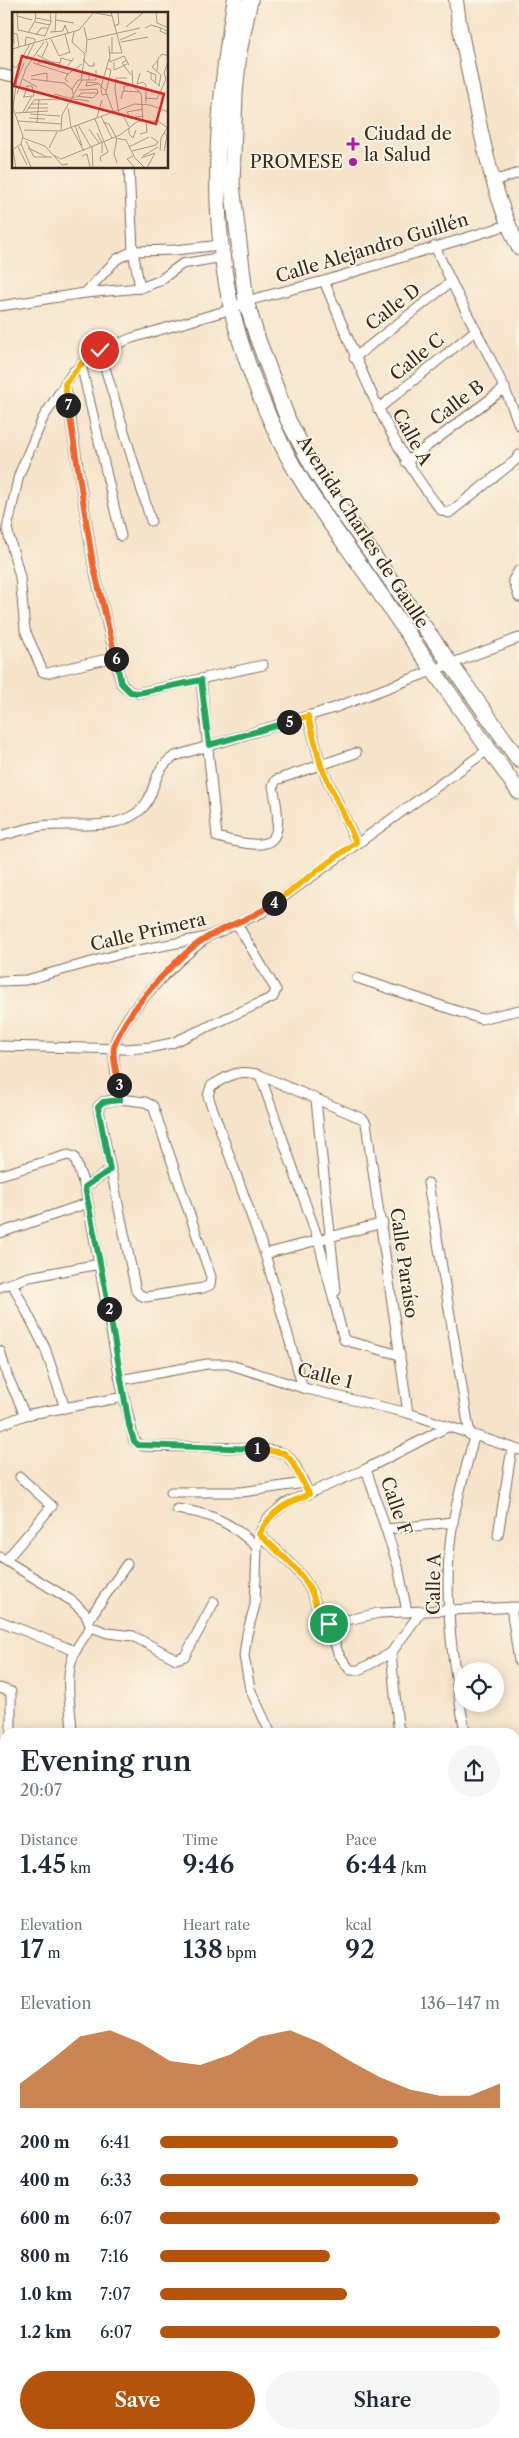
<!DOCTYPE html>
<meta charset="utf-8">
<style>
:root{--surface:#fff;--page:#f6f6f7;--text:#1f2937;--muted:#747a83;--accent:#b45309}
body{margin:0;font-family:"Libre Caslon Text",serif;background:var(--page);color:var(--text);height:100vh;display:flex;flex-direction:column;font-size:19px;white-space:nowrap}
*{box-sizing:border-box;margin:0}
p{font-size:16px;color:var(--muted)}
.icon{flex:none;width:28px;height:28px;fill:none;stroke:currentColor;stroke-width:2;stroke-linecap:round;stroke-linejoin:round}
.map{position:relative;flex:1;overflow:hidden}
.sheet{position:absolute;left:0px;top:1728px;width:520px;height:711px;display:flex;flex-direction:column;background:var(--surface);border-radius:15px 15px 0 0;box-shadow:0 2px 12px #0003}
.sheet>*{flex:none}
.buttons{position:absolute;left:454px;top:1662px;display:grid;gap:10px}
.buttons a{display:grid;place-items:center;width:50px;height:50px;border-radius:50%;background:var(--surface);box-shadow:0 2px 12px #0003;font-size:25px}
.pin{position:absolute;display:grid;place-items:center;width:42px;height:42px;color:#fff;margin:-21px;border:2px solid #fff;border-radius:50%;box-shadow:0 1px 5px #0007}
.km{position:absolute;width:25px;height:25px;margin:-12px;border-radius:50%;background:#222;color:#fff;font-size:14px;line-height:25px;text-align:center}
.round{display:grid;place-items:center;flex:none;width:52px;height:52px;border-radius:26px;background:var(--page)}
.head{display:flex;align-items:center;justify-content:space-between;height:85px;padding:0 20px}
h1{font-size:28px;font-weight:600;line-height:38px}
.stats{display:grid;grid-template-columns:repeat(3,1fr);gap:8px;height:85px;padding:5px 20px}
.stats div{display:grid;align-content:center}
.stats b{font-size:25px;font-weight:600}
.stats small{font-size:14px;font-weight:400}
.stats p{font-size:14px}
.chart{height:140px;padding:10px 20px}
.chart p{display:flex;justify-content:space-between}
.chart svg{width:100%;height:90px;margin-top:5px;fill:var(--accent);opacity:.7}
.cta{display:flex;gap:10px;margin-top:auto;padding:10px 20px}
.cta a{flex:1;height:58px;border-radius:30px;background:var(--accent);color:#fff;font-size:20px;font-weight:600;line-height:58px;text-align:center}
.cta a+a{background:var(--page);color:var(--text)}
ul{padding:0 20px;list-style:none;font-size:16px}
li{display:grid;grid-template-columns:80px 60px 1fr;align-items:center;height:38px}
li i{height:12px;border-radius:6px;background:var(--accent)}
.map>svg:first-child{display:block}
</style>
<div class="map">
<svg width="519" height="2438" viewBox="0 0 519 2438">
<rect width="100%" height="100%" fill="#fcf5e5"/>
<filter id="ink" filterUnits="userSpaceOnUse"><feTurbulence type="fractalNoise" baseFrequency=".02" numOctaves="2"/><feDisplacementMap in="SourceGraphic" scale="10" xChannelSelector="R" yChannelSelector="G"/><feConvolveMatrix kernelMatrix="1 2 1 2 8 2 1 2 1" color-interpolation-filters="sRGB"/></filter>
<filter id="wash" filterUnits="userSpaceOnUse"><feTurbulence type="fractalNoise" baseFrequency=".0096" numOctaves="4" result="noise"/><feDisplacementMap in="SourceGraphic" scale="20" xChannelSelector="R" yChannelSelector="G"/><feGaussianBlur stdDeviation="1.12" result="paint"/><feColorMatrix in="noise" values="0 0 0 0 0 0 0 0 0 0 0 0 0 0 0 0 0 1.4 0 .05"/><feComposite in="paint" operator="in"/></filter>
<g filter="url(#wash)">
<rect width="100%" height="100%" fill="#f6e4ca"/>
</g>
<g filter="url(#ink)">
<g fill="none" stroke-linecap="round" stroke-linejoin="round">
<defs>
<g id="street">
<path d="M0,74L14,77"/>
<path d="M129,168L133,251L140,288"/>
<path d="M493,181L519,173"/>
<path d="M435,246C460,307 497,362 519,425"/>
<path d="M324,281C358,361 386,442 441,510L449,513L516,460L519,455"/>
<path d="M85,293L117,259L133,251L175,250L221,245"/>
<path d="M0,306L85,293L140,288L159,281L182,264L223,257"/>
<path d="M100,351L151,521"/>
<path d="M354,358L451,282"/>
<path d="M81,364L121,536"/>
<path d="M65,383L93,564L121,683L130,692L138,693L263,665"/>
<path d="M378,409L476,330"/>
<path d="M406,462L505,388"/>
<path d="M519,570L513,580L519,597"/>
<path d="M115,657L47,673L43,672L25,630L20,577L7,529L19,475L43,418L73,372L100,351L132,338L232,309L246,301L324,281L508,225"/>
<path d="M201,680L217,837C276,853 285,845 273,786L276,780L356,753"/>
<path d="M308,716L321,766L356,842"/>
<path d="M0,836C13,833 27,828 41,826C71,822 112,832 138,812C158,797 149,771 175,756L334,708L519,638"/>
<path d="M357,978L481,1019L519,1010"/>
<path d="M0,981L26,980L120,954L207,937L261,913L489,749"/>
<path d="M0,1046L125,1049L153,1047L172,1043L273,997L276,990L237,924"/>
<path d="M260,1075L363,1119L366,1123L408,1413"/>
<path d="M120,1099L145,1102L153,1106L211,1277L210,1285L203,1288L146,1297L140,1295L136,1291L98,1107L103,1102Z"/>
<path d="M120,1099C118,1084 113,1066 114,1050C115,1019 180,958 205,939"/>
<path d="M316,1100L336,1291"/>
<path d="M0,1175L68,1155L74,1157L85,1187L120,1380L134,1441L143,1446C164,1447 274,1446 285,1454C296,1462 303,1482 309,1494"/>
<path d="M428,1183L470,1435"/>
<path d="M85,1187L110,1170"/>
<path d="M0,1233L88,1203"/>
<path d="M265,1254L383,1223"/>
<path d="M12,1283L45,1348L65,1408"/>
<path d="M0,1287L29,1277L100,1264"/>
<path d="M0,1351L7,1375L25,1415"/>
<path d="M120,1380L207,1364H228L303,1388L408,1413L519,1450"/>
<path d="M303,1388L265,1254L208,1096L211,1086C228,1076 239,1068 260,1075L318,1239L344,1340L400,1355"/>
<path d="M0,1425L25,1415L124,1397"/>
<path d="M366,1469L398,1566L407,1612"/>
<path d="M171,1492H242L304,1483"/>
<path d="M177,1509C213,1514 230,1522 257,1547"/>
<path d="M387,1529L453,1522"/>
<path d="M259,1534C278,1552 299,1568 311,1591C317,1602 316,1620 329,1624"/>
<path d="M498,1535L512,1448"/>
<path d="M0,1557L72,1601L85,1613L91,1627L108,1633L133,1636L176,1659L185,1656L214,1602"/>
<path d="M6,1560L52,1506L20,1477"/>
<path d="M511,1607L519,1662"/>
<path d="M89,1619L127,1564"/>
<path d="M0,1621L75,1651"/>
<path d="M329,1624L379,1613L519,1607"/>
<path d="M329,1624L338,1653L350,1670H359L391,1653"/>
<path d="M0,1688L11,1692V1732"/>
<path d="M72,1732C71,1707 63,1673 76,1650C80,1642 86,1634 91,1627"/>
<path d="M270,1732L250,1689L244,1656L247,1634L255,1605L257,1547L259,1534L267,1519L286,1503L366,1469L447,1427"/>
<path d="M401,1732L398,1726L391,1653L420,1613"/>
<path d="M465,1732C453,1665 441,1591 453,1522C458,1494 467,1465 474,1437"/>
<path d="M515,1773L519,1772"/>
<path d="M0,1803H5"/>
<path d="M0,2070L5,2068"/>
<path d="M515,2109L519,2107"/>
<path d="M0,2146L5,2147"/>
<path d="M515,2221L518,2233"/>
<path d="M0,2229L5,2228"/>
<path d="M0,2353L5,2355"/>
<path d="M0,2415L5,2417"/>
<path d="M43,2434L55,2438"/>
</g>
<g id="secondary">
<path d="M456,0L459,23C475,98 485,179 519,248"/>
<path d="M0,2247L5,2250"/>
<path d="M515,2345H519"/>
</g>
<g id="primary">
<path d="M235,0C216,112 206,230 240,340C251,375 265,410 281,443C303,489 340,536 370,579C419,651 469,721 519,792"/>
<path d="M250,0L239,52L235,94L232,185L246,301L257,337L288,420L314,469L343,513L519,760"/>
<path d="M515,2411H519"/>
<path d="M515,2428L519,2427"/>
<path d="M376,2438L378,2434"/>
<path d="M402,2438L449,2434"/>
</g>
</defs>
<use href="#street" stroke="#7c6b5a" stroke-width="11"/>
<use href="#secondary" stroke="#7c6b5a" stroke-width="16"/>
<use href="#primary" stroke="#7c6b5a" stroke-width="17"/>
<use href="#street" stroke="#fff" stroke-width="9"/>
<use href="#secondary" stroke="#fff" stroke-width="14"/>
<use href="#primary" stroke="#fff" stroke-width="15"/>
</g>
</g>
<g fill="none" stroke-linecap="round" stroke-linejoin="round" filter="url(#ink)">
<defs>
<path id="split-1" d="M257,1449L284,1453L291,1460L309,1494C285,1504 272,1510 259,1534C278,1552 299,1568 311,1591C317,1602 316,1620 329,1624"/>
<path id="split-2" d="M109,1309L129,1425L134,1441L138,1445L257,1449"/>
<path id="split-3" d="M109,1309L85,1187L110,1170L98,1107L103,1102L120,1100L119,1085"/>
<path id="split-4" d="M119,1085C117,1074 112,1058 114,1047C123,1014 177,956 206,938C228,924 253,919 274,903"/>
<path id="split-5" d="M274,903L356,842L321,766L308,716L289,722"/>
<path id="split-6" d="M116,659L121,683L130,692L138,693L201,680L209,745L289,722"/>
<path id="split-7" d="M68,405L93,564L116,659"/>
<path id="split-8" d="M68,405L65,384L81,364L100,350"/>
</defs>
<use href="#split-1" stroke="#fff" stroke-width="10"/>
<use href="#split-2" stroke="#fff" stroke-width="10"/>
<use href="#split-3" stroke="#fff" stroke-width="10"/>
<use href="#split-4" stroke="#fff" stroke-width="10"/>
<use href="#split-5" stroke="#fff" stroke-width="10"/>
<use href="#split-6" stroke="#fff" stroke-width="10"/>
<use href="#split-7" stroke="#fff" stroke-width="10"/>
<use href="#split-8" stroke="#fff" stroke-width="10"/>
<use href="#split-1" stroke="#f5b400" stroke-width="6"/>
<use href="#split-2" stroke="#22a559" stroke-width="6"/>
<use href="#split-3" stroke="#22a559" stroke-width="6"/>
<use href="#split-4" stroke="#f0652b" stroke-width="6"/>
<use href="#split-5" stroke="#f5b400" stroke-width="6"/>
<use href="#split-6" stroke="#22a559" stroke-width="6"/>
<use href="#split-7" stroke="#f0652b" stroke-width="6"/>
<use href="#split-8" stroke="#f5b400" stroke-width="6"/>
</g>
<g fill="#b5179e" stroke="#fcf5e5" stroke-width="2">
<path d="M350.5 136.5h5v5h5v5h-5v5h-5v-5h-5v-5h5z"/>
<circle cx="353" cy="162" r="5"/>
</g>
<g text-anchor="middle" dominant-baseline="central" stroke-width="4" stroke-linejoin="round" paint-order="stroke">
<g font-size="18" fill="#3b2a1e" stroke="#fcf5e5" text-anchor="start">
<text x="364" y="134">Ciudad de<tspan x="364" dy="21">la Salud</tspan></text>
<text x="343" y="162" text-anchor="end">PROMESE</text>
</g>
<g font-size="18" fill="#3b2a1e" stroke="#fcf5e5">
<text transform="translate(372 248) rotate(-17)">Calle Alejandro Guillén</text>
<text transform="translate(393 307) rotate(-38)">Calle D</text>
<text transform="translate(417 357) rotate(-39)">Calle C</text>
<text transform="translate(457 403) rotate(-37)">Calle B</text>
<text transform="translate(412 437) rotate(61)">Calle A</text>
<text transform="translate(363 532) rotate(57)">Avenida Charles de Gaulle</text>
<text transform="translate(148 932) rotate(-13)">Calle Primera</text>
<text transform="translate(404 1263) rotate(82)">Calle Paraíso</text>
<text transform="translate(325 1376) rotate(14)">Calle 1</text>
<text transform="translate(396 1506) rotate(71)">Calle F</text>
<text transform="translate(434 1584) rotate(-89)">Calle A</text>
</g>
</g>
<g transform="translate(12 12)">
<rect width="156" height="156" fill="#f6e4ca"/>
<path fill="none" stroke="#ab9a85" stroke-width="1" d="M1,0L2,32M5,0L6,18L33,24M78,0L100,4M144,0L145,11L157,16M5,4L20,8M24,6L39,9M44,8L62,11M23,10L38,13M102,14L107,12L106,1M72,15L75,28L74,41M114,15L132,0M133,16L139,13L149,16M38,20L51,19L53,13L56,21M43,20L44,0M62,20L60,30L73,42M157,20L149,16L148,19L157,23M0,21L5,22L7,35M16,21L23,9L24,0M53,22L58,41M24,23L29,16H36M33,24L39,10L38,0M39,27L47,44L58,40M75,28L128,16M108,28L124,21M109,30L136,25M13,34L14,25L23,27V30M97,34L98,50L112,44L117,53M0,37L67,18L82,0M97,41H110L99,0M100,41V25M25,43L47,54M30,45L36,32L34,29M14,47L22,31M71,47L77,54H82V50M115,48L110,51L119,63M146,48L140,55L149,63L147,74M102,50V58L115,52M21,51L56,62M26,52L29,48L48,51M0,53L4,56L18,32M47,55L54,56L62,46M47,56L49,46L60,49M94,56L99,58L94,80L101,99M120,58L121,74M135,59L144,63L143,71M145,59L146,47L150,42L157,44M139,60V67L148,74M128,61L125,72L131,70L134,73V91M69,62L77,61V68M19,64L35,61V70M6,66L12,51M115,66H104L103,77L107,103H111L117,115M11,67L25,75M19,67L52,71L60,77M69,68L73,42M56,70L53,67L56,62L70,52M86,72L74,74L75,70L86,71L94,79M67,78L85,77M112,79V74H121L129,81L131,108M5,82L14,56L32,30M42,82L61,87M95,82L90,83L89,75L97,47M64,84L81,86L86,81M67,84L69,81H86L85,77M11,85H12L20,84H22L20,74H15L12,85M62,86L60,77L66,68H84V58M133,86L145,87L154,67L152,61L157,47M61,87L77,89M109,87L111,79L128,80M19,92H36M16,96H36M56,96L59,115L72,139M131,97L115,100L118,106L131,104M11,100L20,84M14,100L22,88L51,87M4,101L36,99M18,102L48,104M89,104L100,126M85,105L90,88M17,106L33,107M83,107L96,140L88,145L89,150M6,109L50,112M91,110L97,112L104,125M25,111L27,87M63,113L70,134M66,113L79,135M117,116V122L121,126L124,118M77,117L87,131M12,118L49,119L123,92L138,93L157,100M49,118L50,103L70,68M85,121L90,131V141M152,121L155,124L152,139M128,122L135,120L134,108M11,126L33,134L41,143L49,147L108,123L126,109H146L157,117M103,126L114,128L123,146L133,156M105,126L102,142L105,151M14,129L22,145H40M9,132L19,155M80,134L81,156M6,135L15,153M117,135L137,125M16,136L35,145M37,136L45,120M0,138L9,132L11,124L1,96L5,66M1,138L4,156M120,139L144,133L146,130L139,125M148,139L149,126L155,116M42,144L50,153L56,152M70,144L75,142L78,156M121,144L115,147L123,156M131,144L146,135M129,146L143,141L135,156"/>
<path fill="#d62828" fill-opacity="0.15" stroke="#d62828" stroke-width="2.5" d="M10,44L152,82L144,112L2,74Z"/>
<rect width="156" height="156" fill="none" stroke="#3b2a1e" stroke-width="2.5"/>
</g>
</svg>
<div class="buttons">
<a><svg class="icon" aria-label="locate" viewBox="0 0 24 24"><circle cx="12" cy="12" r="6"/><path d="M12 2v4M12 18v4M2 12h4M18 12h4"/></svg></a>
</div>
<div class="pin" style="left:329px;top:1624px;background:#1e9e55"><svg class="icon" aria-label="arrive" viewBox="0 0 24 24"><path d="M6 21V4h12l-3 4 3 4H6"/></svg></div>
<div class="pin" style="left:100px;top:350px;background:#d93025"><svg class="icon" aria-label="check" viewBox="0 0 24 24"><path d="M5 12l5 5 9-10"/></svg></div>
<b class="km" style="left:257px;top:1449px">1</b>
<b class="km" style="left:109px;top:1309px">2</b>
<b class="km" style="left:119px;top:1085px">3</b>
<b class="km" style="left:274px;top:903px">4</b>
<b class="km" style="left:289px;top:722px">5</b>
<b class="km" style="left:116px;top:659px">6</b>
<b class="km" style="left:68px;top:405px">7</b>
<section class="sheet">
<div class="head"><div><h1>Evening run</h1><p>20:07</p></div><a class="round"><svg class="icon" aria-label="share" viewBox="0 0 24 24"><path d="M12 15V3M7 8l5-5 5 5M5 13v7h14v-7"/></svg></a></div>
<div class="stats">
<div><p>Distance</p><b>1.45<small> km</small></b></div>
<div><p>Time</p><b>9:46</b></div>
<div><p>Pace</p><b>6:44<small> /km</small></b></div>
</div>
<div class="stats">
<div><p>Elevation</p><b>17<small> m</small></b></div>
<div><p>Heart rate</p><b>138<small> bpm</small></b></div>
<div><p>kcal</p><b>92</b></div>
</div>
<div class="chart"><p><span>Elevation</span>136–147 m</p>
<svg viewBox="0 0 160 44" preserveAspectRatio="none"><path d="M0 44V32L10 21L20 9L30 6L40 12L50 21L60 23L70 18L80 9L90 6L100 12L110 21L120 29L130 35L140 38L150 38L160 32V44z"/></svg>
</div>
<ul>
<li><b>200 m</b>6:41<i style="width:70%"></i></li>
<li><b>400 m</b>6:33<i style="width:76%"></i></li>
<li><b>600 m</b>6:07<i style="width:100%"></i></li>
<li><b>800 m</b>7:16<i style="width:50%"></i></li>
<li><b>1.0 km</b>7:07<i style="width:55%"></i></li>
<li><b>1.2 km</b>6:07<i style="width:100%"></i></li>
</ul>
<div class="cta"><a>Save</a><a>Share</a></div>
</section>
</div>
